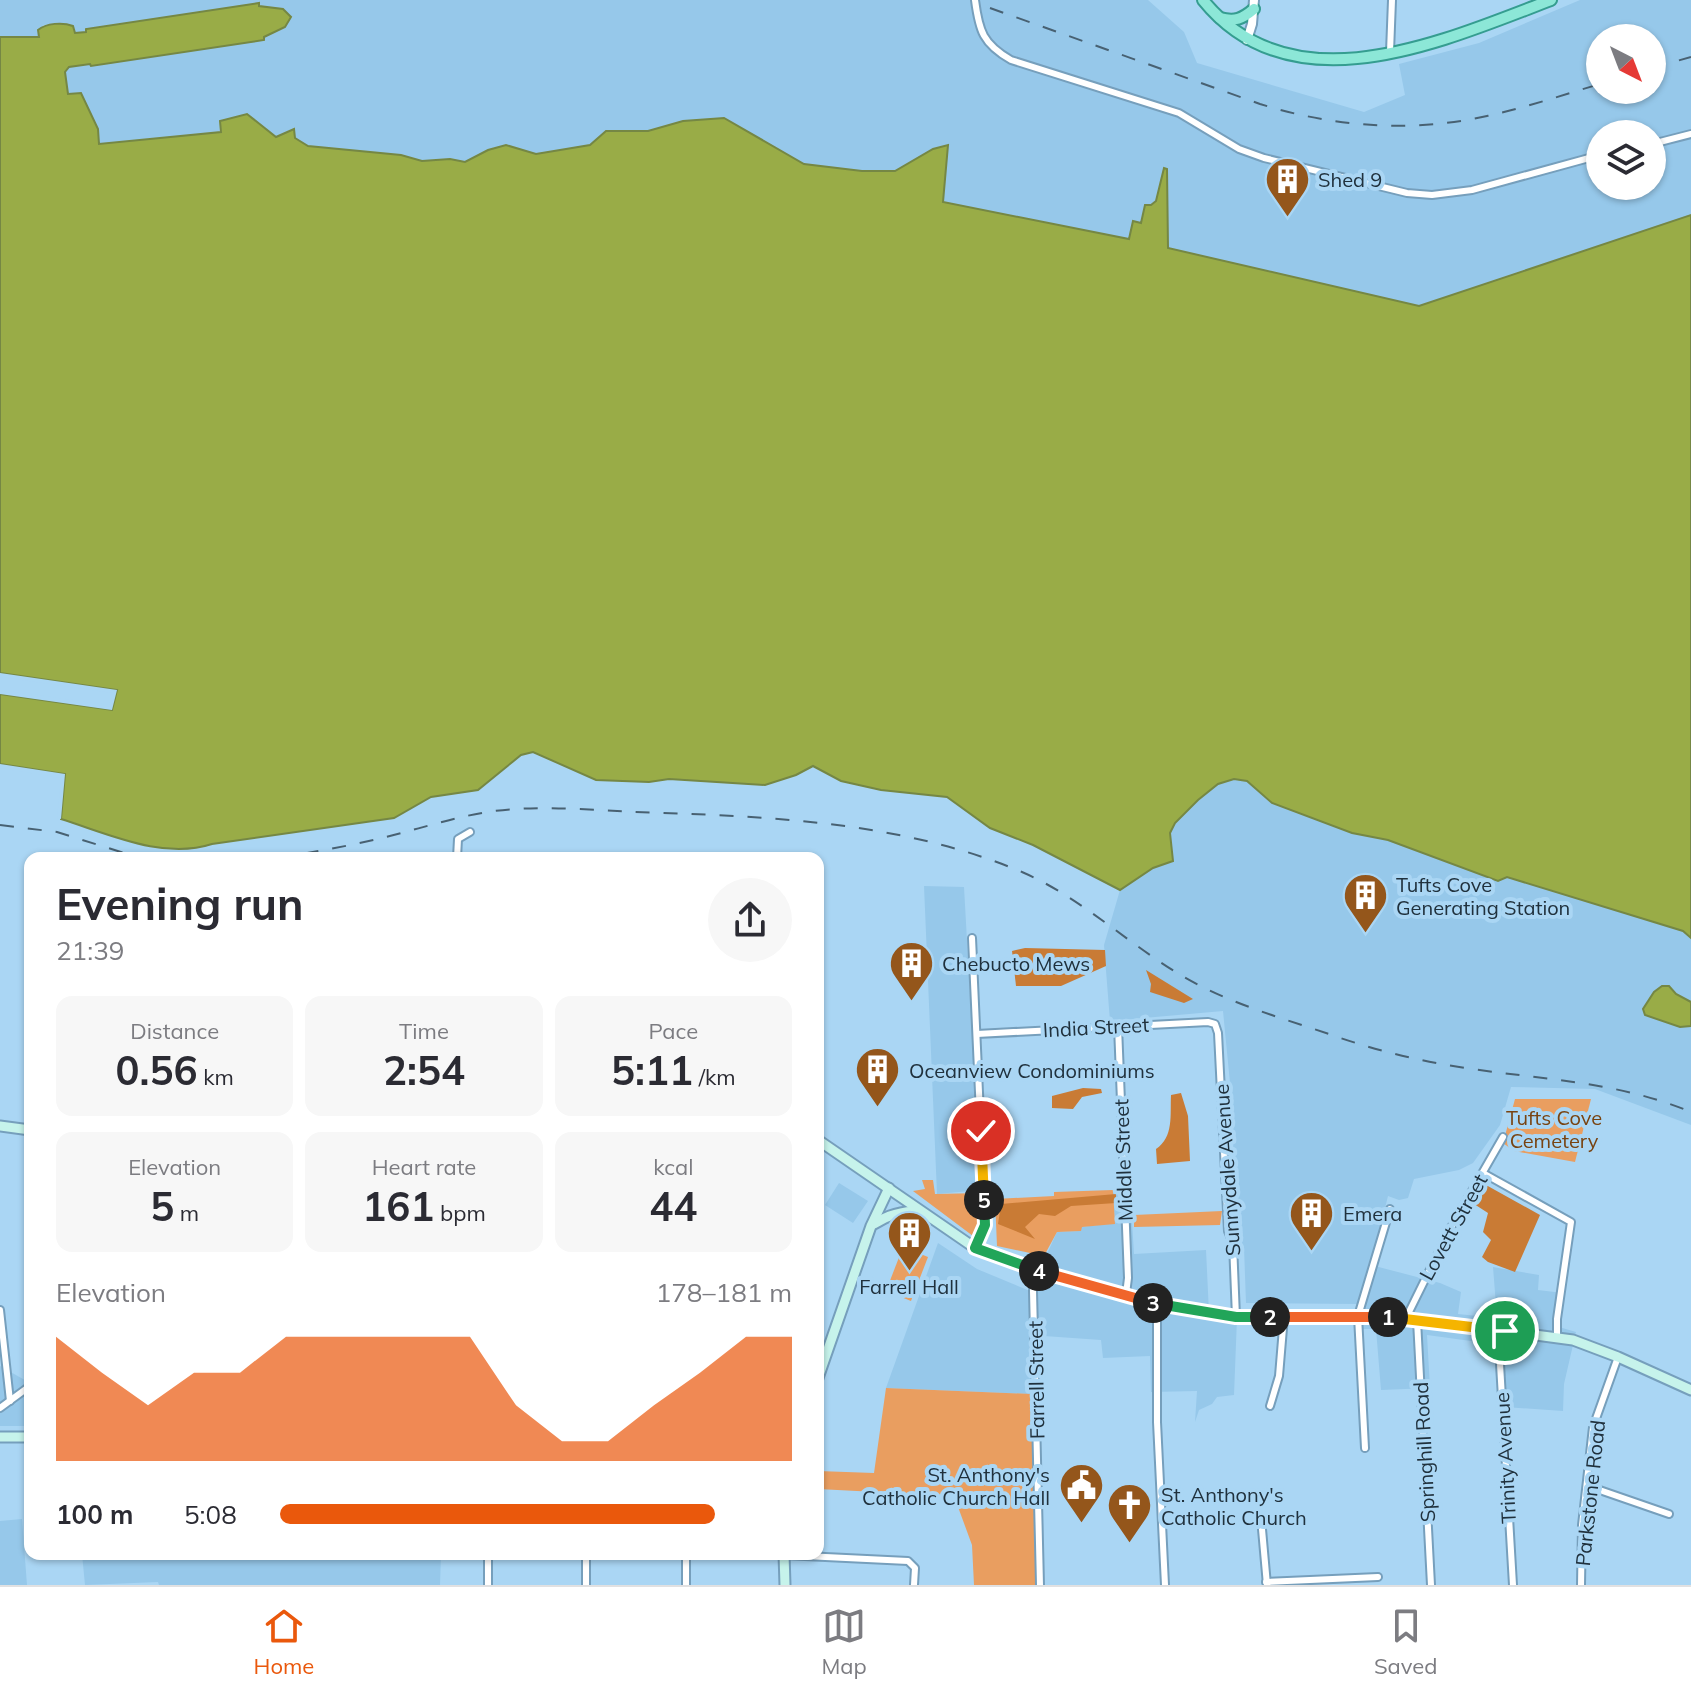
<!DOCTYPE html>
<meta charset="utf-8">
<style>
:root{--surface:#fff;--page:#f7f7f7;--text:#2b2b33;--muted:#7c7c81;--line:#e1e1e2;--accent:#ea580c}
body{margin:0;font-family:Mulish,sans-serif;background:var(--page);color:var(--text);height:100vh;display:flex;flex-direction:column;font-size:30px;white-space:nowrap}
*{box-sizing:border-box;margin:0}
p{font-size:26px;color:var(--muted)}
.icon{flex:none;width:44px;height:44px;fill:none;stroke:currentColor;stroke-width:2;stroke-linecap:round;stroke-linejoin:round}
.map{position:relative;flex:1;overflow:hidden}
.side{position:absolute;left:24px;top:852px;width:800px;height:708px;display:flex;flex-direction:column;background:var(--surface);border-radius:16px;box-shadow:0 2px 6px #0004}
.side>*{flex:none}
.needle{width:52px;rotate:138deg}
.controls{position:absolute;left:1586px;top:24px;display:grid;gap:16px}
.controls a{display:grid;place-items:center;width:80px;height:80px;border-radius:50%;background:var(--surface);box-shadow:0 2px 6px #0004;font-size:40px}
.pin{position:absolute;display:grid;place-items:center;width:68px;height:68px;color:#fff;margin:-34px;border:4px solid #fff;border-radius:50%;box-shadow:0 2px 8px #0007}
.km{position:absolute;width:40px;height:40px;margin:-20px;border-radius:50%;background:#222;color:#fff;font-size:22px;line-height:40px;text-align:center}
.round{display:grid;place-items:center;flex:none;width:84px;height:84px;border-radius:42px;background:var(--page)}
.headline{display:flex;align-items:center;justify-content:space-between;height:136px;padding:0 32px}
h1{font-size:44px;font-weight:700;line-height:60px}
.figures{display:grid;grid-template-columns:repeat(3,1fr);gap:12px;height:136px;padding:8px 32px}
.figures div{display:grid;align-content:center;border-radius:16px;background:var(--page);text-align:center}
.figures b{font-size:40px;font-weight:700}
.figures small{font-size:22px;font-weight:400}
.figures p{font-size:22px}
.chart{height:224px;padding:16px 32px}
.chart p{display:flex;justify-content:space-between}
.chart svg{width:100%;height:144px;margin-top:8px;fill:var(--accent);opacity:.7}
ul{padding:0 32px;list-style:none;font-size:26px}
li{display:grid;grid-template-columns:128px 96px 1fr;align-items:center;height:60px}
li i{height:20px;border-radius:10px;background:var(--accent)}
.tabs{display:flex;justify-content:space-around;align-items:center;height:112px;border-top:2px solid var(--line);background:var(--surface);font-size:22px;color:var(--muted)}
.tabs a{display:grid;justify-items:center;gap:4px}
.tabs .selected{color:var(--accent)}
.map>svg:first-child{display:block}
</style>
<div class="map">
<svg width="1691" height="1585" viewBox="0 0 1691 1585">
<rect width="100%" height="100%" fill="#aad6f4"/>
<g fill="#96c8ea" fill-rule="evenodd">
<path d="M0,0H1148L1184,32L1197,63L1364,112L1405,95L1399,64L1479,43L1580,0H1691V215L1419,306L1167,248V169L1164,168L1156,201L1151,205L1130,240L942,202L948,146L933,149L895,171H862L804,164L724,118L683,121L648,131H606L590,145L536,154L506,145L488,150L465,162L450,159L422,161L400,155L308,146L295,138L276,137L247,114L222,132L99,144L98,129L68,95L65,72L69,67L84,65L73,26L67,24L43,25L39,37H0ZM1600,38H1652V90H1600ZM1600,134H1652V186H1600Z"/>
<path d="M1234,779L1247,780L1272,803L1352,833L1388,840L1498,880L1507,877L1683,931L1691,938V1125L1595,1089L1511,1087L1500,1125L1473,1163L1459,1170L1414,1179L1408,1198L1399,1200L1388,1196L1371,1265L1440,1283L1461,1292L1458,1314L1497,1318L1493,1267L1539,1275L1538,1290L1563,1293L1559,1327L1576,1332L1564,1384L1563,1411L1504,1407L1500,1345L1427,1335L1430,1388L1381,1390L1376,1329H1359V1304L1246,1303L1244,1247L1235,1232L1231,1093L1223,1011L1110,1021L1104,945L1120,890L1153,868L1173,861L1170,833L1175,823L1198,800L1218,784Z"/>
<path d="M924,886L964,887L981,1190L937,1194Z"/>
<path d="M839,1183L868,1201L853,1223L825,1205Z"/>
<path d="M1130,1189L1134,1254L1206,1250L1209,1313L1237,1318L1234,1395L1217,1397L1212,1404L1199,1410L1195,1422L1197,1391L1151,1392L1150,1356L1103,1358L1101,1340L1030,1335L1032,1394L886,1388L938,1243L977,1269L1030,1291L1057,1232L1081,1231V1227L1115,1223L1113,1190Z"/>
<path d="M0,1366L30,1383V1426H0Z"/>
<path d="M22,1519L27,1585H0V1521Z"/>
<path d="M82,1554H441L440,1585H159L158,1582L85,1585Z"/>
</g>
<g fill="#e99e60">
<path d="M1515,1099H1591L1575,1162L1514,1151L1503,1143Z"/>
<path d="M922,1180H933L935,1194L981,1193L983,1223L979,1234L973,1236L913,1191L925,1189Z"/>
<path d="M1113,1190L1115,1224L1082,1227L1081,1231L1057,1232L1044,1256L997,1246L995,1199L1054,1196V1192Z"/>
<path d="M1222,1211L1220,1225L1134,1227V1215Z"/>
<path d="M903,1247L928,1257L911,1301L886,1291Z"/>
<path d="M886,1388L1032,1394L1036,1585H974L972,1545L954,1496L818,1489V1471L874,1473Z"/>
</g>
<g fill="#c97b35">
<path d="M1025,948L1105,950L1106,966L1061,986H1016L1012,951Z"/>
<path d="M1146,970L1193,999L1184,1003L1150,992L1151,984Z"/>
<path d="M1083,1088L1101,1089L1102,1093L1082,1097L1073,1109L1052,1108V1096Z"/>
<path d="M1181,1093L1188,1116L1190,1161L1157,1164L1156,1149C1174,1137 1170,1115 1171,1095Z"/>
<path d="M1486,1185L1540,1215L1515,1272L1488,1262L1482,1257L1491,1240L1483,1232L1488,1213L1471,1202Z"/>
<path d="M1116,1194V1203L1071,1206L1055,1216L1039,1214L1025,1227L1035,1239L998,1224L1001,1204Z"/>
</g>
<g fill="#99ac47" stroke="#758744" stroke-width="2">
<path d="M259,3V6L283,9L291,17L285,27L264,37V40L91,66L90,64L69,67L65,72L68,94L81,93L98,129L99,144L221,132L220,121L247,114L276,137L294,129L295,138L308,146L401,155L422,161L450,159L465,162L488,150L506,145L536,154L590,145L606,131H648L683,121L724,118L804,164L862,171H895L933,149L948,145L943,202L1129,239L1133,221L1141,223L1145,205H1151L1156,201L1164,168L1167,169L1168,248L1419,306L1691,215V938L1683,931L1507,877L1498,881L1388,840L1352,833L1272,803L1247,781L1234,779L1218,784L1198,800L1175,823L1170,833L1173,861L1153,868L1120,890L1033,845L990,828L947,797L881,790L841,781L813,766L796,775L765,785L669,779L649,782L596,780L533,752L521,755L478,790L431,797L394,818L212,844C163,860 109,834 61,819L65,774L0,764V694L112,710L117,690L0,673V37H39L38,30C46,23 63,22 73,26L75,33L86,32V29Z"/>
<path d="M1662,986H1669L1676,994L1691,1002V1026L1680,1027L1645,1015L1643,1009L1654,992Z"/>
</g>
<g fill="#aad6f4">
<path d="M0,673L117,690L112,710L0,694V690L109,705L112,693L0,677Z"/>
<path d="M0,764L65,774L61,819L57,818L61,778L0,768Z"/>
</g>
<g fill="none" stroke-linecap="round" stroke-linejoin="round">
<defs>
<g id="minor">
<path d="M975,0C979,31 983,44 1011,60L1179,113L1239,149L1264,158L1407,193L1432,195L1472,190L1600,155"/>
<path d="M1390,52L1392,0"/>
<path d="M1652,144L1691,134"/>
<path d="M457,858L458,839L470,832"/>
<path d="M972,938L985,1225L975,1248"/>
<path d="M1118,1026L1128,1278L1126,1294"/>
<path d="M977,1034L1208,1022L1215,1024L1218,1033L1228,1231L1233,1243L1236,1317"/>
<path d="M1483,1173L1571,1222L1557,1319V1338"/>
<path d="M1036,1271L1033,1291L1040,1585"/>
<path d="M1157,1304V1422L1165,1585"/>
<path d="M0,1310L10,1401"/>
<path d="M1406,1318L1449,1231L1503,1137"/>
<path d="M1417,1320L1431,1585"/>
<path d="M1498,1330L1513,1585"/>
<path d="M1270,1406L1279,1376L1284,1316"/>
<path d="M0,1408L30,1386"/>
<path d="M1365,1448L1358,1316L1390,1209"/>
<path d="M1588,1486L1669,1514"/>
<path d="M1261,1518L1267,1585"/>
<path d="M784,1555L908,1561L915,1568L914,1585"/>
<path d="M1266,1582L1378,1577"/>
<path d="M488,1585V1554"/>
<path d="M586,1585V1554"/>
<path d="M686,1585V1554"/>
<path d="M1581,1585L1582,1525L1593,1427L1618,1357"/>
</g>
<path id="tertiary" d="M1247,40L1252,24L1254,0"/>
<g id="secondary">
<path d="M0,1126L30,1130"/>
<path d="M818,1140L975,1248L1036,1271L1157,1304L1236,1317L1406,1318L1573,1340L1618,1357L1691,1390"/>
<path d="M874,1224C889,1214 903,1211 920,1211"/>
<path d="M818,1378L871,1226L889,1188"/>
<path d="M0,1437H30"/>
<path d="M784,1554L785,1585"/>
</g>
<g id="primary">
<path d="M1203,0C1292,110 1443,41 1551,0"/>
<path d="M1220,18C1235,22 1242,19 1254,9"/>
</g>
</defs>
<use href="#minor" stroke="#769fbc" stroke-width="10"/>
<use href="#tertiary" stroke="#769fbc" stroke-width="12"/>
<use href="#secondary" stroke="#769fbc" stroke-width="13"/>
<use href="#primary" stroke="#359d90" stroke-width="14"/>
<use href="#minor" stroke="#fff" stroke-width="6"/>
<use href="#tertiary" stroke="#fff" stroke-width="8"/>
<use href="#secondary" stroke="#c6f3eb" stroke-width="9"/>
<use href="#primary" stroke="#8ce7d7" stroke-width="10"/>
<g stroke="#486172" stroke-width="2" stroke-dasharray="14 14" stroke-linecap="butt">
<path d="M990,8L1260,104C1334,127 1411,133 1487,116C1525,108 1562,95 1600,84"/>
<path d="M1652,68L1691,57"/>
<path d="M0,825L57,832L140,858"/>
<path d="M277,858C313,852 350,846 386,837C422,828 458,816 494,811C541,805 589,810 635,812C764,816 902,821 1022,872C1082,898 1129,945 1184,977C1229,1003 1281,1018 1329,1034C1374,1050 1419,1061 1466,1068C1544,1080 1616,1081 1691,1112"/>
</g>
</g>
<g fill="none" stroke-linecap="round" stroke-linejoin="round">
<defs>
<path id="split-1" d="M1388,1317L1505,1331"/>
<path id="split-2" d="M1270,1317H1388"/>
<path id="split-3" d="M1153,1303L1236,1317H1270"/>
<path id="split-4" d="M1039,1271L1153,1303"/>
<path id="split-5" d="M984,1200L985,1225L975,1248L1039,1271"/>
<path id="split-6" d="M981,1131L984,1200"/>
</defs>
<use href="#split-1" stroke="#fff" stroke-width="16"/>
<use href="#split-2" stroke="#fff" stroke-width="16"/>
<use href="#split-3" stroke="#fff" stroke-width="16"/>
<use href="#split-4" stroke="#fff" stroke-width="16"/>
<use href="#split-5" stroke="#fff" stroke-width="16"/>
<use href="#split-6" stroke="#fff" stroke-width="16"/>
<use href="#split-1" stroke="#f5b400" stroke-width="10"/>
<use href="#split-2" stroke="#f0652b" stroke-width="10"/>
<use href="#split-3" stroke="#22a559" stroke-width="10"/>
<use href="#split-4" stroke="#f0652b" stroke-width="10"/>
<use href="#split-5" stroke="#22a559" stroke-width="10"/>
<use href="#split-6" stroke="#f5b400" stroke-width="10"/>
</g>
<defs>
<symbol id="building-pin" viewBox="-11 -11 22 30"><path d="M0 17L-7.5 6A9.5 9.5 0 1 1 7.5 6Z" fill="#94561b" stroke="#aad6f4"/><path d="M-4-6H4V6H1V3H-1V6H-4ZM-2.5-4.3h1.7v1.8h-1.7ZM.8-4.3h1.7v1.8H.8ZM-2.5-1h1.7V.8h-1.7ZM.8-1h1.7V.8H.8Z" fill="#fff"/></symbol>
<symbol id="civic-pin" viewBox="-11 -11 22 30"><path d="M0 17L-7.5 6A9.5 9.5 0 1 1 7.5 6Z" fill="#94561b" stroke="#aad6f4"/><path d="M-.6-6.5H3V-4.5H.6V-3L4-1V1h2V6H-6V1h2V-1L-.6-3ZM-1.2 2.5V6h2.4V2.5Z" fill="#fff"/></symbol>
<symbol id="church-pin" viewBox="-11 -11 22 30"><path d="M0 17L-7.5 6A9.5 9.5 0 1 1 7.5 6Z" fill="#94561b" stroke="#aad6f4"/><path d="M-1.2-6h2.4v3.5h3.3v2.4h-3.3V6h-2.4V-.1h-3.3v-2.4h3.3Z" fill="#fff"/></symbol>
</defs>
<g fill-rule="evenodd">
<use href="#building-pin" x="1262" y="154" width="51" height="69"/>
<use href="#building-pin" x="1340" y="870" width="51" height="69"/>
<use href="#building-pin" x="886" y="938" width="51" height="69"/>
<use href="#building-pin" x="852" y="1044" width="51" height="69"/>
<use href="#building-pin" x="1286" y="1188" width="51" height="69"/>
<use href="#building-pin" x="884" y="1208" width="51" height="69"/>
<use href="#civic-pin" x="1056" y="1460" width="51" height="69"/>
<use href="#church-pin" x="1104" y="1480" width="51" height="69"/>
</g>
<g text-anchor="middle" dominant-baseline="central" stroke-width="8" stroke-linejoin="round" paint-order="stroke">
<g font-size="20" fill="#20313d" stroke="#aad6f4" text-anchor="start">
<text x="1318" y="179">Shed 9</text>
<text x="1396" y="884">Tufts Cove<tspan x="1396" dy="23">Generating Station</tspan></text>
<text x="942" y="963">Chebucto Mews</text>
<text x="909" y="1070">Oceanview Condominiums</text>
<text x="1343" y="1213">Emera</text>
<text x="909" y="1286" text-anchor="middle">Farrell Hall</text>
<text x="1050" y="1474" text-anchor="end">St. Anthony's<tspan x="1050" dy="23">Catholic Church Hall</tspan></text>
<text x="1161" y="1494">St. Anthony's<tspan x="1161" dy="23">Catholic Church</tspan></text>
</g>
<g font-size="20" fill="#20313d" stroke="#aad6f4">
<text transform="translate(1096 1027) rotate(-3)">India Street</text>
<text transform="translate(1123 1160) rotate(-92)">Middle Street</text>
<text transform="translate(1227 1170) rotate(-94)">Sunnydale Avenue</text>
<text transform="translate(1453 1227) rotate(-61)">Lovett Street</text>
<text transform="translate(1036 1380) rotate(-91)">Farrell Street</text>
<text transform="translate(1424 1452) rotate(-93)">Springhill Road</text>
<text transform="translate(1505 1458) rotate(-93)">Trinity Avenue</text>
<text transform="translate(1590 1493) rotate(-84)">Parkstone Road</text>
</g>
<g font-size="20" fill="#784311" stroke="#aad6f4">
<text x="1554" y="1117">Tufts Cove<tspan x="1554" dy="23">Cemetery</tspan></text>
</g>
</g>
</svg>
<div class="controls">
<a><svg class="needle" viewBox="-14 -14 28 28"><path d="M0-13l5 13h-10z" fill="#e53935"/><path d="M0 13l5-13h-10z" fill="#7c7c81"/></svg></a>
<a><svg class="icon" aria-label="layers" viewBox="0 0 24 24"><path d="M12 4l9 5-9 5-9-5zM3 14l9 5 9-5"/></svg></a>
</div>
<div class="pin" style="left:1505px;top:1331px;background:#1e9e55"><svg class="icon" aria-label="arrive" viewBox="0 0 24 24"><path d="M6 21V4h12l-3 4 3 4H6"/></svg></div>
<div class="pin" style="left:981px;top:1131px;background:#d93025"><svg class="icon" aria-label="check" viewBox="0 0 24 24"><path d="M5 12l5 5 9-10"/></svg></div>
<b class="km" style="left:1388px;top:1317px">1</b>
<b class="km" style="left:1270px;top:1317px">2</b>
<b class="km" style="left:1153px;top:1303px">3</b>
<b class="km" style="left:1039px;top:1271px">4</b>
<b class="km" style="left:984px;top:1200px">5</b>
<section class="side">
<div class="headline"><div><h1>Evening run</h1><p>21:39</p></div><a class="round"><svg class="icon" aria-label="share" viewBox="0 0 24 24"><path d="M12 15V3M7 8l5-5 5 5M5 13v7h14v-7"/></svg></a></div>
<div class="figures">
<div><p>Distance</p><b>0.56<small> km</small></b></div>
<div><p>Time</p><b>2:54</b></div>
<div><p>Pace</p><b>5:11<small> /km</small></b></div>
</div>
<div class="figures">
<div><p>Elevation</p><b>5<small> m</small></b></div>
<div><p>Heart rate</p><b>161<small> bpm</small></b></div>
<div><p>kcal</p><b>44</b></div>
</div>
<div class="chart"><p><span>Elevation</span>178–181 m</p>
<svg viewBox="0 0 160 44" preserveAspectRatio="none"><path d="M0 44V6L10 17L20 27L30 17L40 17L50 6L60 6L70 6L80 6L90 6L100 27L110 38L120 38L130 27L140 17L150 6L160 6V44z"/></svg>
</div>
<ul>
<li><b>100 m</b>5:08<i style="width:85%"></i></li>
</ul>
</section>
</div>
<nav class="tabs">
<a class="selected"><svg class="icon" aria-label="home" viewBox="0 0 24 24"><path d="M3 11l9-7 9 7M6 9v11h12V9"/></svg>Home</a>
<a><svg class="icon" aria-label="map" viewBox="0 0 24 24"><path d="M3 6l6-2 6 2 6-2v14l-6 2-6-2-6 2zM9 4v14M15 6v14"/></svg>Map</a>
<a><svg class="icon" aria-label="saved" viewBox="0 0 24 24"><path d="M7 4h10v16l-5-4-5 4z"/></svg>Saved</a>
</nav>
